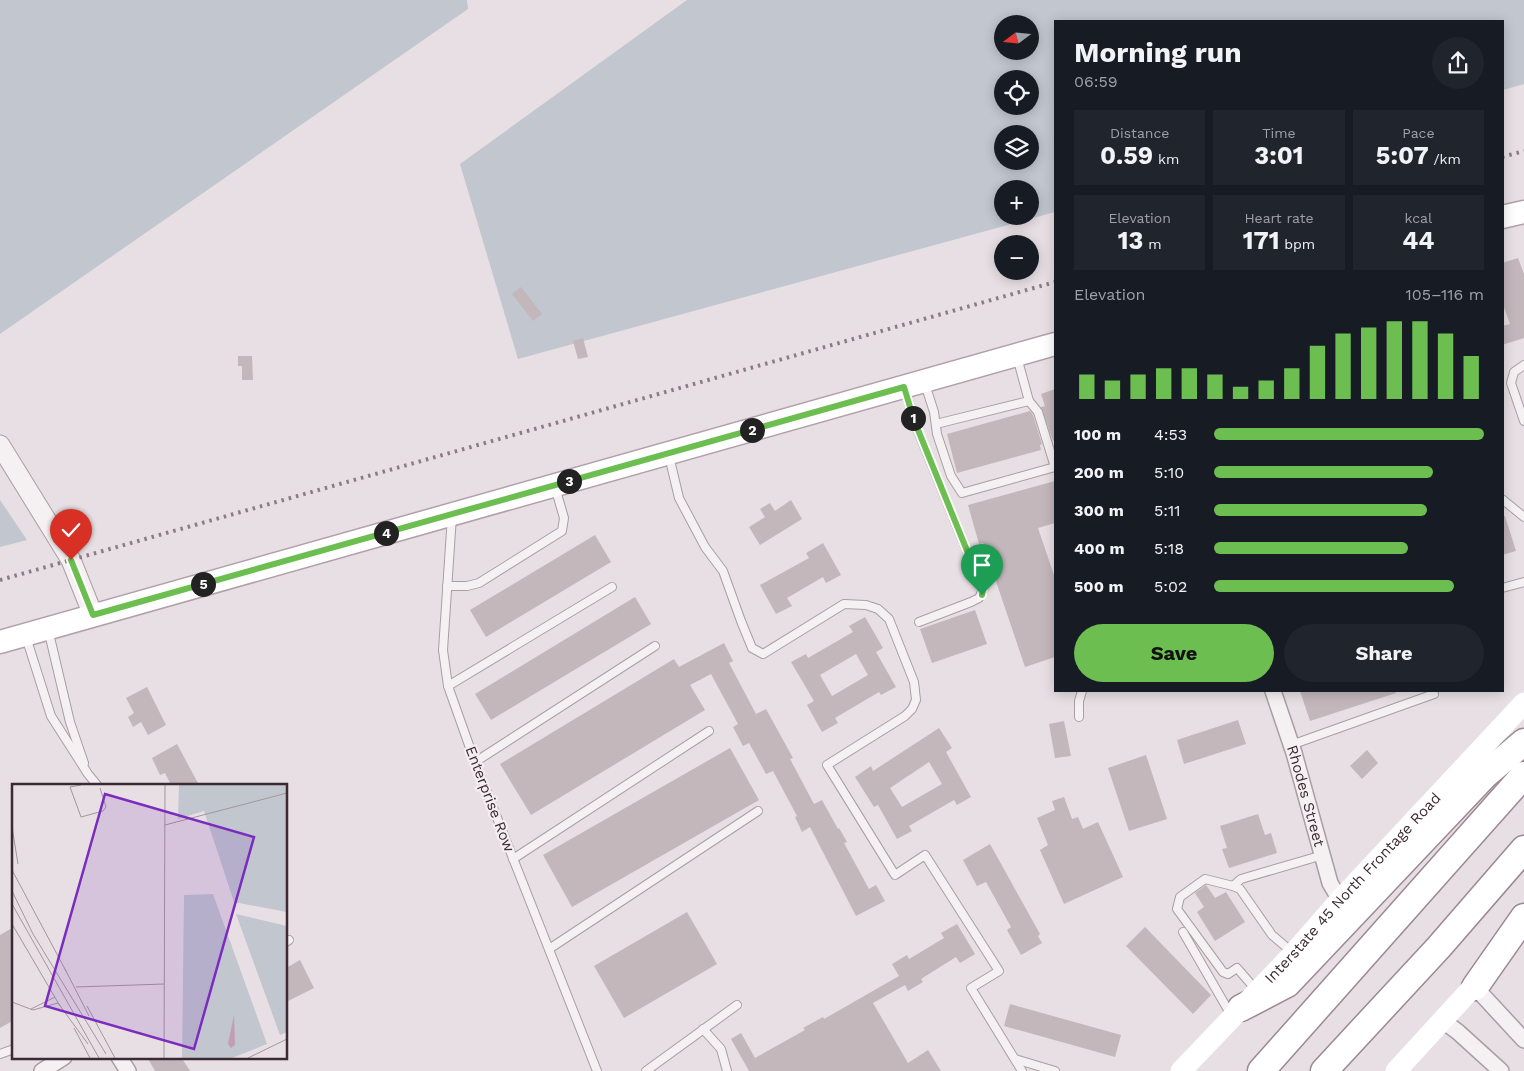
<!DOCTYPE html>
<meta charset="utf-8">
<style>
:root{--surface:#171b24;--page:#20242c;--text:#f1f3f6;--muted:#9ea1a6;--accent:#6dbe51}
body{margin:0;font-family:"Work Sans",sans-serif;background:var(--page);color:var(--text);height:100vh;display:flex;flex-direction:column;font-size:19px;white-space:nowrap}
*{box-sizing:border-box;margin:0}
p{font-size:16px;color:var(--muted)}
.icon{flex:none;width:28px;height:28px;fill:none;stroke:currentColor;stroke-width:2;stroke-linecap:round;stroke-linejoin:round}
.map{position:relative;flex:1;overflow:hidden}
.sheet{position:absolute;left:1054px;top:20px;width:450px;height:672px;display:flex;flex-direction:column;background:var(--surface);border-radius:0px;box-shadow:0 2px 12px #0003}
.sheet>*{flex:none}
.needle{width:32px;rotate:254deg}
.fabs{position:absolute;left:994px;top:15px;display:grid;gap:10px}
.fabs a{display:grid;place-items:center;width:45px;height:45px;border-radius:50%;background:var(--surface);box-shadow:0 2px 12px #0003;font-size:25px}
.pin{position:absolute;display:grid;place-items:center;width:42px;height:42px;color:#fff;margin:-51px -21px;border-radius:50% 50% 50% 0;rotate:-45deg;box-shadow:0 0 5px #0007}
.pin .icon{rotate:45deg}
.km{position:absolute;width:25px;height:25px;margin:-12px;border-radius:50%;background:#222;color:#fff;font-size:14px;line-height:25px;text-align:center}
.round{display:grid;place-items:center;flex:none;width:52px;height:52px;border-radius:26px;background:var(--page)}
.summary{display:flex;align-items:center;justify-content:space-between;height:85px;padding:0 20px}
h1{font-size:28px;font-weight:700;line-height:38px}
.metrics{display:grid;grid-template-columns:repeat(3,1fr);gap:8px;height:85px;padding:5px 20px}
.metrics div{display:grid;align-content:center;border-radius:0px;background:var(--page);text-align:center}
.metrics b{font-size:25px;font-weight:700}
.metrics small{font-size:14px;font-weight:400}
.metrics p{font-size:14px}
.chart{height:140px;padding:10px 20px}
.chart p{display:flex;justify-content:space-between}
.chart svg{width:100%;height:90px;margin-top:5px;stroke:var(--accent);stroke-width:6}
.action{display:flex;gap:10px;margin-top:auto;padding:10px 20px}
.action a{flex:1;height:58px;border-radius:30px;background:var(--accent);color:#111;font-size:20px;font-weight:700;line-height:58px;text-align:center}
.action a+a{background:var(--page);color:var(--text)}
ul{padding:0 20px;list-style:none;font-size:16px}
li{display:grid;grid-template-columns:80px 60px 1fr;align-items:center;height:38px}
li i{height:12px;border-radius:6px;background:var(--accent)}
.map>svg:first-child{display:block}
</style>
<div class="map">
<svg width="1524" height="1071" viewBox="0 0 1524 1071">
<rect width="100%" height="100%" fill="#e7dfe3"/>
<g fill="#c1c6cf" fill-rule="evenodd">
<path d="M0,0H467L468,9L0,334Z"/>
<path d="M687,0H1524V84L1503,90L1502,21H1055V212L518,359L460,164ZM1002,24H1030V51H1002ZM1002,79H1030V106H1002ZM1002,134H1030V161H1002ZM1002,189H1030V216H1002Z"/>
<path d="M0,500L27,540L0,547Z"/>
</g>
<g fill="#c3b7bc" fill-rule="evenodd">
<path d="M1518,258L1524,274V338L1502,345V326L1510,324L1502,302V263Z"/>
<path d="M521,287L542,314L533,321L512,294Z"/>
<path d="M583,338L588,357L578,359L573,341Z"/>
<path d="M238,356H252L253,380H242V366H238Z"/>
<path d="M1055,389V440L1053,441L1041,407L1045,406L1041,394Z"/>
<path d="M1030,411L1033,415L1042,444L1040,445L1041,450L957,473L947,434Z"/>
<path d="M1055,481V523L1038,528L1055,578V657L1025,667L983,543L979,544L968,505Z"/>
<path d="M791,500L802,519L760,545L749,527L765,517L760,509L770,503L775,511Z"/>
<path d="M1502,516H1505L1516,551L1502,555Z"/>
<path d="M595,535L611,562L486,637L470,610Z"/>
<path d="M823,543L841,575L826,583L823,577L787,598L792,606L776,614L760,585L809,558L806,553Z"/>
<path d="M635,597L651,624L491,720L475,694Z"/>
<path d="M975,610L987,644L932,663L920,629Z"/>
<path d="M865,617L883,648L876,652L896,687L881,695L879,692L835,718L838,723L822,732L807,705L814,701L791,662L806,654L808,658L853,632L849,626ZM856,654L868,675L832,696L820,675Z"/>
<path d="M724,643L733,661L729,663L756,714L766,709L793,758L790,759L814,804L822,800L838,829L839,828L847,842L844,843L869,889L876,885L885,901L856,916L810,827L802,832L795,817L797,816L773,771L766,774L749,743L743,746L733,727L738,724L711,674L690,685L705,710L531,815L500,764L674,659L679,667Z"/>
<path d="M147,687L166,725L148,735L141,722L133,727L128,717L134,713L126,698Z"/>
<path d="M1300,691H1396V693L1310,721Z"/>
<path d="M1238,720L1246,744L1184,764L1177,740Z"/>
<path d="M1064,721L1071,756L1055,758L1049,724Z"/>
<path d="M939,728L952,748L946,752L971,797L957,805L954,800L909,826L912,831L897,839L878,805L874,807L855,777L871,766L873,771ZM929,762L942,784L902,807L890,788Z"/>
<path d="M177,744L199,785H171L165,773L160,775L152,758Z"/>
<path d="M730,748L759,800L572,907L543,855Z"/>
<path d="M1367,750L1378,763L1362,779L1350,766Z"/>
<path d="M1146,755L1167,819L1129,831L1108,768Z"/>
<path d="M1064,797L1072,819L1078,817L1083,829L1098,822L1123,877L1064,904L1040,850L1048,845L1037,818L1055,810L1052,801Z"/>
<path d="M1258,814L1265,835L1271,833L1277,853L1229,868L1222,849L1227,848L1220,826Z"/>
<path d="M990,844L1040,934L1038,936L1042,943L1021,955L1007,930L1011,927L986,882L977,886L963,860Z"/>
<path d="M1206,885L1215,898L1226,892L1245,922L1215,941L1197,912L1204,907L1195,893Z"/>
<path d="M687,912L717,964L624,1018L594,966Z"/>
<path d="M957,924L975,954L960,963L956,957L921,979L923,982L908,991L905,985L873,1003L908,1063L928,1050L941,1071H749L731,1039L741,1033L755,1058L805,1030L803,1028L823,1017L824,1019L899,976L892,964L907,955L909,959L944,938L941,933Z"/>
<path d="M14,927V1020L0,1028V935Z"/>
<path d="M1145,927L1211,995L1193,1014L1126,946Z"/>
<path d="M300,960L314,988L286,1002V968Z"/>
<path d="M1010,1004L1121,1035L1115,1057L1004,1026Z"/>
<path d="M147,1057H181L190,1071H155Z"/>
</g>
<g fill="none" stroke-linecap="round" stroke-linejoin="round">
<defs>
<g id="service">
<path d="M1017,357L1029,401L1038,412L1055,467"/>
<path d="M1524,365L1514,372L1511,383L1524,421"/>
<path d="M925,384L934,412L937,434L951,476L962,493L1055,467"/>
<path d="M905,389L914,421L983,590L979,598L971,602L919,622"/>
<path d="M936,424L1029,401"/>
<path d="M669,456L679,498L705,547L723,571L741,621L752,648L763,654L844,604L866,605L878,609L889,619L914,682L916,700L912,709L905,716L827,765L895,875L925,855L999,971L971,988L1022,1071"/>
<path d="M1502,499L1524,517"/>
<path d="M452,516L443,650L448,686L475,762L597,1071"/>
<path d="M447,586H467L479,583L562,531L564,518L555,487"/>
<path d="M1502,588L1524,582"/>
<path d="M48,629L70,722L84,763"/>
<path d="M26,637L51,716L88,774L97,785"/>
<path d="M448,686L612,587"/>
<path d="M1079,717V701L1082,691"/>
<path d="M1291,745L1434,694"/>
<path d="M475,762L655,646"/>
<path d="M513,859L709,731"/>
<path d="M1233,886L1241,879L1323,855"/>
<path d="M1183,932L1231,1015"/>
<path d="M286,942L289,940"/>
<path d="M549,949L758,811"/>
<path d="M1257,991L1237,968L1228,974L1223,972L1177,909L1180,897L1205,879L1233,886L1240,889L1272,935L1292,952"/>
<path d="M703,1029L721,1049L727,1071"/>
<path d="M0,1054L14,1049"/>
<path d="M1015,1059L1055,1071"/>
<path d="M646,1071L737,1005"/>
</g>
<g id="minor">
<path id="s1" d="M1273,691L1294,753L1330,883L1340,900"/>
<path d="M1475,987L1524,1040"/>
<path d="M1442,1020L1458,1032L1501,1071"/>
<path d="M119,1057L128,1071"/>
<path d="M42,1071L64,1057"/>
</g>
<path id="tertiary" d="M0,445L71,560L93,615"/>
<g id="primary">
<path d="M1502,217L1524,212"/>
<path d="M0,642L1055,344"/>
</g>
<g id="motorway">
<path d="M1475,987L1524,917"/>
<path d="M1241,1008L1287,984L1485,775L1524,742"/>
<path d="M1261,1071L1524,775"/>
<path d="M1324,1071L1439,947L1524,849"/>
</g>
</defs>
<use href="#service" stroke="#a99ea3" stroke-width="10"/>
<use href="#minor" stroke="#a99ea3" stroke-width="18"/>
<use href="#tertiary" stroke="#a99ea3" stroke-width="21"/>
<use href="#primary" stroke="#b1a0a8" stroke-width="25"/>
<use href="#motorway" stroke="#9b8892" stroke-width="29"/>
<use href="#service" stroke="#f5f1f3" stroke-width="8"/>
<use href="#minor" stroke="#f5f1f3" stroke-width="15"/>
<use href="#tertiary" stroke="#f5f1f3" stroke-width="19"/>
<g stroke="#fff" stroke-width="21">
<path id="s2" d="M1181,1071L1293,954L1340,900L1524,703"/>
<path d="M1396,1071L1485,974"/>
</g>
<use href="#primary" stroke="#fff" stroke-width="22"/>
<use href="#motorway" stroke="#fff" stroke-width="26"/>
<g stroke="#8e7a84" stroke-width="4" stroke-dasharray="2.5 5" stroke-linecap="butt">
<path d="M1502,157L1524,151"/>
<path d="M0,580L1055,282"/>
</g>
</g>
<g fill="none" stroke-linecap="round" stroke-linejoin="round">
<defs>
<path id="route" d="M71,560L93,615L904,387L914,420L983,590L982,595"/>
</defs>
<use href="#route" stroke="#fff" stroke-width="10"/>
<use href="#route" stroke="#6dbe51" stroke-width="6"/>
</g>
<g text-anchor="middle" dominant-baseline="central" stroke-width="4.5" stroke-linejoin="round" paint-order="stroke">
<g font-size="15" fill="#3c2a32" stroke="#f4eef1">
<text stroke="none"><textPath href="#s1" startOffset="110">Rhodes Street</textPath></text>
<text transform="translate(490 799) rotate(69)">Enterprise Row</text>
<text stroke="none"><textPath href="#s2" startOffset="251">Interstate 45 North Frontage Road</textPath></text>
</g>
</g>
<g transform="translate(12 784)">
<rect width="275" height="275" fill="#e7dfe3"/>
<path d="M167,1H275V128L222,118L192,27L166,35ZM201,110L255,260L220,274H170L172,111ZM224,130L275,142V248L268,251Z" fill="#c1c6cf"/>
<path d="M222,231L223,261L219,264L216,260Z" fill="#c39eb3"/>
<path fill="none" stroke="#a3979c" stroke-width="1" d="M69,1L58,3L69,33L91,27L94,23L88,4M153,41L275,9M0,43L6,80M0,86L54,187M0,107L21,150L94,270M0,120L87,274M0,140L48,222M53,185L77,232M64,203L152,200M0,218L21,226L46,219M46,219L76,260M75,222L103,274M19,225L43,213M62,244L78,274M152,274L153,1M236,274L275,255"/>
<path fill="#7b2cbf" fill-opacity="0.15" stroke="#7b2cbf" stroke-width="2.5" d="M93,10L242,53L182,265L33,222Z"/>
<rect width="275" height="275" fill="none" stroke="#3c2a32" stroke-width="2.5"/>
</g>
</svg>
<div class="fabs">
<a><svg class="needle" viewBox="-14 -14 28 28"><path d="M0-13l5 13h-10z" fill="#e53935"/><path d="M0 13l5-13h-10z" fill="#9ea1a6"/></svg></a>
<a><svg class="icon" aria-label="locate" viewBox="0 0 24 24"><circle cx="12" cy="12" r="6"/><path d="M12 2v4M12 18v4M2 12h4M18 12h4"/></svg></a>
<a><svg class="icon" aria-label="layers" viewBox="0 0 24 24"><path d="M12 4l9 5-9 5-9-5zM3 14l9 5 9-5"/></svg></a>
<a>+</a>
<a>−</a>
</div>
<div class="pin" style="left:982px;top:595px;background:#1e9e55"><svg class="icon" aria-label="arrive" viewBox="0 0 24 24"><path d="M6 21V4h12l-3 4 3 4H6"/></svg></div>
<div class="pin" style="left:71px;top:560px;background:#d93025"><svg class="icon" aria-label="check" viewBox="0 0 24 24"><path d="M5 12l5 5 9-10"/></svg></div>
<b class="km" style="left:913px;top:418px">1</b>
<b class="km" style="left:752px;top:430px">2</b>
<b class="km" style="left:569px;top:481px">3</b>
<b class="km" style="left:386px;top:533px">4</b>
<b class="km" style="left:203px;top:584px">5</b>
<section class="sheet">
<div class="summary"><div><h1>Morning run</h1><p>06:59</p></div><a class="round"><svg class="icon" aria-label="share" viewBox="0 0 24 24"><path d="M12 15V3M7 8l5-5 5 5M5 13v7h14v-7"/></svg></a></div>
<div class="metrics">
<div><p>Distance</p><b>0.59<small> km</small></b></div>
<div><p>Time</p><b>3:01</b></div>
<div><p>Pace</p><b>5:07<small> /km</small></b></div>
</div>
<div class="metrics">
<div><p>Elevation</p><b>13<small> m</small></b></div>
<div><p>Heart rate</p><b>171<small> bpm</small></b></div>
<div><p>kcal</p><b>44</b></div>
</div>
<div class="chart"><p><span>Elevation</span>105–116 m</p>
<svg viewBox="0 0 160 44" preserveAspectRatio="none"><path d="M5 44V32M15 44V35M25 44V32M35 44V29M45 44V29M55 44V32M65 44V38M75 44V35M85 44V29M95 44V18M105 44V12M115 44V9M125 44V6M135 44V6M145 44V12M155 44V23"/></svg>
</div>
<ul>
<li><b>100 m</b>4:53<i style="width:100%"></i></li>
<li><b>200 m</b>5:10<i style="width:81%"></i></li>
<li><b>300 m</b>5:11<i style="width:79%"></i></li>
<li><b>400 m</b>5:18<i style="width:72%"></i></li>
<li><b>500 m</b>5:02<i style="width:89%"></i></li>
</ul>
<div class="action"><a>Save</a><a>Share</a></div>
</section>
</div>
